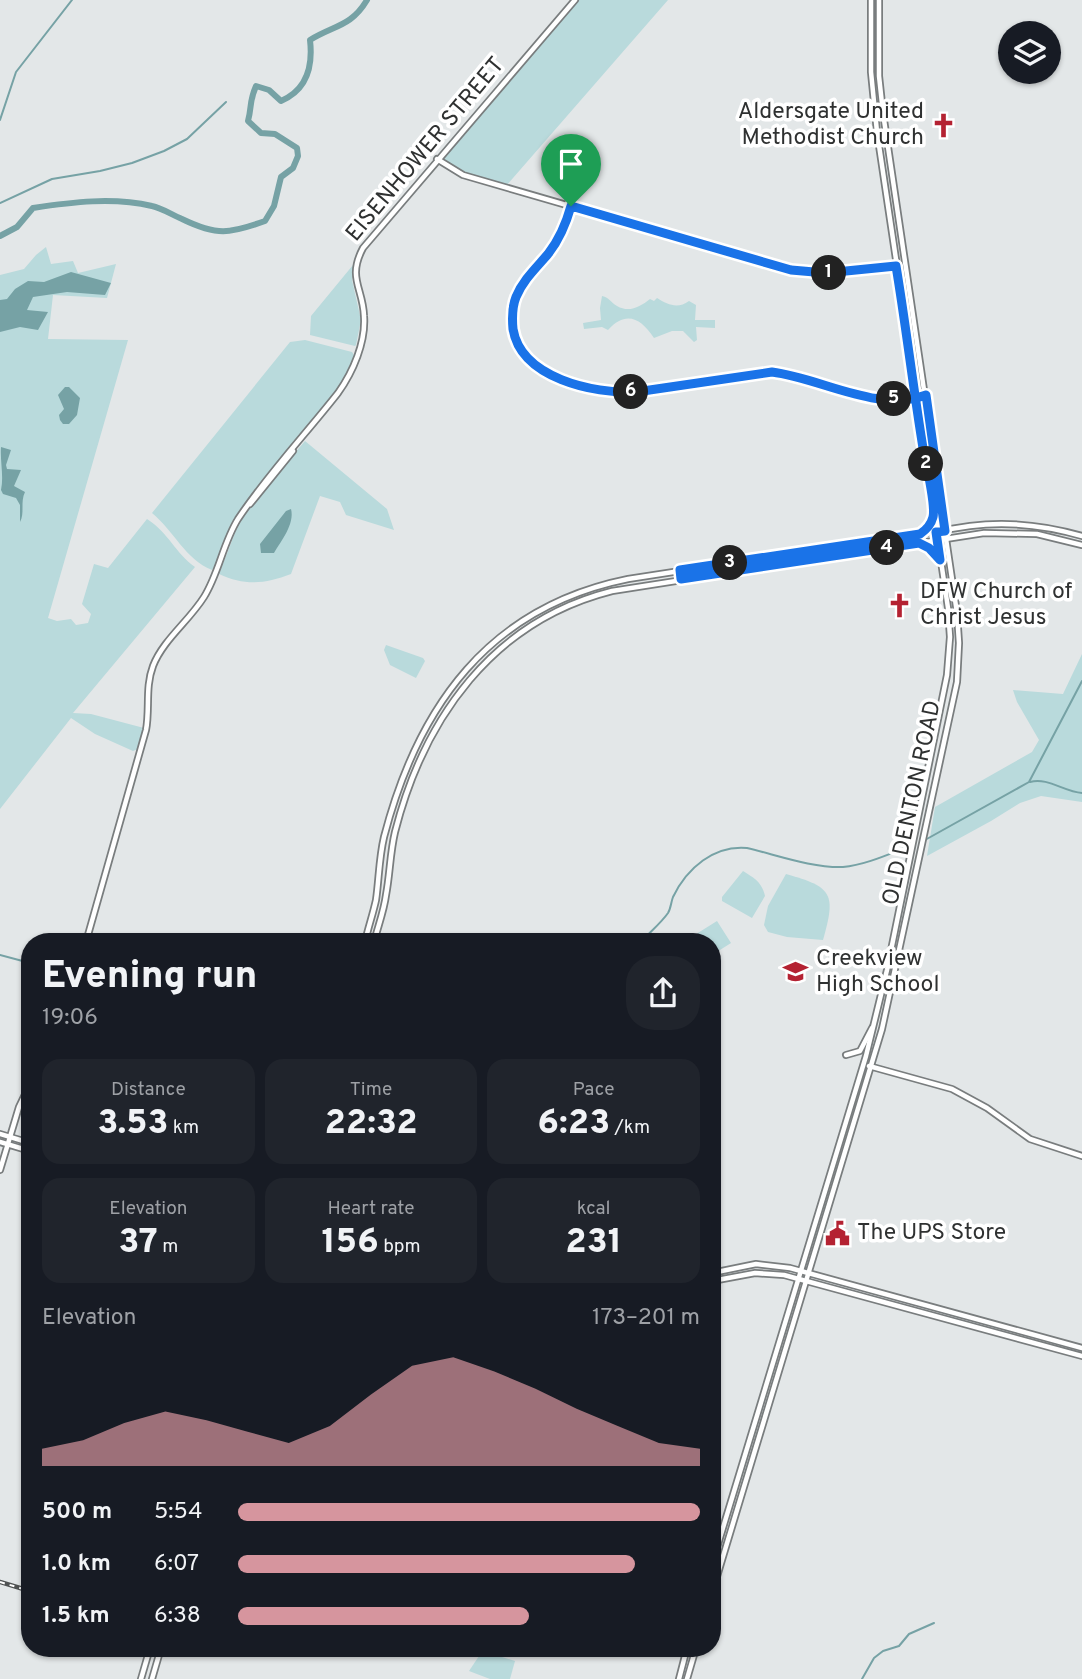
<!DOCTYPE html>
<meta charset="utf-8">
<style>
:root{--surface:#171b24;--page:#20242c;--text:#f1f3f6;--muted:#9ea1a6;--accent:#d6959e}
body{margin:0;font-family:Overpass,sans-serif;background:var(--page);color:var(--text);height:100vh;display:flex;flex-direction:column;font-size:26px;white-space:nowrap}
*{box-sizing:border-box;margin:0}
p{font-size:23px;color:var(--muted)}
.icon{flex:none;width:38px;height:38px;fill:none;stroke:currentColor;stroke-width:2;stroke-linecap:round;stroke-linejoin:round}
.map{position:relative;flex:1;overflow:hidden}
.drawer{position:absolute;left:21px;top:933px;width:700px;height:724px;display:flex;flex-direction:column;background:var(--surface);border-radius:28px;box-shadow:0 2px 5px #0004}
.drawer>*{flex:none}
.fabs{position:absolute;left:998px;top:21px;display:grid;gap:14px}
.fabs a{display:grid;place-items:center;width:63px;height:63px;border-radius:50%;background:var(--surface);box-shadow:0 2px 5px #0004;font-size:35px}
.pin{position:absolute;display:grid;place-items:center;width:60px;height:60px;color:#fff;margin:-72px -30px;border-radius:50% 50% 50% 0;rotate:-45deg;box-shadow:0 0 7px #0007}
.pin .icon{rotate:45deg}
.km{position:absolute;width:35px;height:35px;margin:-18px;border-radius:50%;background:#222;color:#fff;font-size:19px;line-height:35px;text-align:center}
.round{display:grid;place-items:center;flex:none;width:74px;height:74px;border-radius:28px;background:var(--page)}
.head{display:flex;align-items:center;justify-content:space-between;height:119px;padding:0 21px}
h1{font-size:38px;font-weight:800;line-height:52px}
.stats{display:grid;grid-template-columns:repeat(3,1fr);gap:10px;height:119px;padding:7px 21px}
.stats div{display:grid;align-content:center;border-radius:18px;background:var(--page);text-align:center}
.stats b{font-size:35px;font-weight:800}
.stats small{font-size:19px;font-weight:400}
.stats p{font-size:19px}
.chart{height:196px;padding:14px 21px}
.chart p{display:flex;justify-content:space-between}
.chart svg{width:100%;height:126px;margin-top:7px;fill:var(--accent);opacity:.7}
ul{padding:0 21px;list-style:none;font-size:23px}
li{display:grid;grid-template-columns:112px 84px 1fr;align-items:center;height:52px}
li i{height:18px;border-radius:9px;background:var(--accent)}
.map>svg:first-child{display:block}
</style>
<div class="map">
<svg width="1082" height="1679" viewBox="0 0 1082 1679">
<rect width="100%" height="100%" fill="#e3e7e8"/>
<g fill="#b9dadc">
<path d="M577,0H668L507,185C488,179 455,175 443,157Z"/>
<path d="M46,247L51,264L73,261L78,273L116,264L107,298L53,295L48,339L128,340L48,618L57,621L71,619L76,625L88,623L91,614L82,604L94,564L108,568L147,519C169,533 175,553 195,567L73,713L91,714L144,728L138,749L133,751L95,734L71,718L0,809V275L24,269L36,255Z"/>
<path d="M353,265L352,280L361,320L356,345L355,346L310,335L311,316Z"/>
<path d="M602,296C610,298 610,302 617,306C629,313 640,307 650,299L654,301L657,298C668,305 678,309 689,301L696,305L695,320H715V328L696,327L697,340L694,342L683,331H672L654,338C641,318 626,310 608,330L602,327L584,329L583,323L601,320L600,308Z"/>
<path d="M305,340L352,352L354,355C333,415 269,463 236,517C226,533 223,558 212,570C185,559 174,531 152,513L290,342Z"/>
<path d="M305,441L387,509L394,530L346,515L340,502L320,496L291,574C265,584 245,586 219,574L238,525L259,495Z"/>
<path d="M386,645L423,658L425,661L416,678L390,665L384,650Z"/>
<path d="M1082,654V802L1041,796L1020,803L991,821L927,856L935,807L1032,752L1039,740L1017,702L1013,690L1063,694Z"/>
<path d="M743,871C754,878 762,882 765,896L752,918L722,901V897Z"/>
<path d="M786,874C833,887 836,894 823,940L787,937L768,932L764,925L768,906Z"/>
<path d="M717,921L731,943L712,955V942L685,941Z"/>
<path d="M486,1652L515,1661L510,1679H490L469,1671L481,1653Z"/>
</g>
<g fill="#76a2a5">
<path d="M71,272L111,283L105,295L67,292L33,297L27,310L48,312L38,330L20,327L0,332V300L7,299L15,289L28,281L44,282Z"/>
<path d="M65,387H69L80,398L77,415L69,424H63L60,420L59,415L64,409L58,395Z"/>
<path d="M1,447L11,450L6,465L7,469L21,470L14,486L25,492C20,502 25,513 20,522V505L16,498L3,494L1,490C4,476 0,462 1,447Z"/>
<path d="M291,509C295,524 281,541 274,553H261L260,544L286,511Z"/>
</g>
<g fill="none" stroke-linecap="round" stroke-linejoin="round">
<g stroke="#76a2a5" stroke-width="2">
<path d="M0,120L16,72L72,0"/>
<path d="M0,203L52,179L100,171L132,163L164,151L187,139L226,102"/>
<path d="M1030,782C1048,777 1064,792 1082,793"/>
<path d="M925,840L1029,782L1082,681"/>
<path d="M641,942C650,932 661,923 668,913C671,908 671,902 673,897C687,868 714,845 747,848C777,855 812,868 843,867C865,865 889,854 910,846"/>
<path d="M0,955L30,963"/>
<path d="M862,1679L874,1658L883,1651L899,1646L909,1634L934,1623"/>
</g>
<path stroke="#76a2a5" stroke-width="6" d="M0,236L17,227L33,208C72,202 113,197 152,206C162,208 172,215 182,219C217,236 229,234 265,221L274,206L281,177L293,168L298,156L297,148L275,134L261,133L248,121C252,106 249,102 256,86L269,90L281,101C307,90 313,66 310,40C334,25 351,27 367,0"/>
<defs>
<g id="secondary">
<path d="M437,159L463,175L791,270L826,273L896,266"/>
<path d="M571,206C566,224 559,240 548,254C537,268 523,280 516,297C512,307 511,318 513,329C519,364 548,374 578,383C598,389 615,393 636,392L772,372L872,398L898,400L915,399L926,395"/>
<path d="M892,398L898,395H925"/>
<path d="M250,504L293,451"/>
<path d="M923,532L929,526L934,516"/>
<path d="M920,544L930,550L940,560"/>
<path d="M886,892L898,888L904,882"/>
<path d="M86,942L146,730C150,709 145,687 153,666C163,640 189,621 204,597C219,573 223,543 238,519C268,474 305,435 338,393C353,372 366,342 364,316C363,288 347,278 363,248L575,0"/>
<path d="M365,942C368,928 373,914 376,900C379,879 379,858 384,837C418,706 489,607 628,579L970,526C1009,521 1044,525 1082,536"/>
<path d="M374,942C378,926 384,911 386,895C390,874 390,853 395,832C424,718 493,621 612,591L984,533L1037,534L1082,545"/>
<path d="M846,1055L860,1051L872,1028"/>
<path d="M869,1066L952,1089L987,1108L1030,1139L1082,1156"/>
<path d="M0,1134L30,1143"/>
<path d="M0,1142L30,1151"/>
<path d="M0,1170L19,1107L30,1084"/>
<path d="M712,1273L756,1264L790,1268L1082,1348"/>
<path d="M712,1281L755,1273L784,1275L1082,1356"/>
<path d="M712,1564L866,1056L887,970L947,675L950,637L948,608L877,132L871,72V0"/>
<path d="M712,1593L882,1029L957,682L959,643L957,613L883,113L879,76V0"/>
<path d="M141,1679L150,1648"/>
<path d="M152,1679L161,1648"/>
<path d="M679,1679L687,1648"/>
<path d="M687,1679L696,1648"/>
</g>
</defs>
<use href="#secondary" stroke="#797d7e" stroke-width="8"/>
<use href="#secondary" stroke="#fff" stroke-width="4.5"/>
<defs>
<path id="rail" d="M0,1582L30,1591"/>
</defs>
<use href="#rail" stroke="#505353" stroke-width="4.5"/>
<use href="#rail" stroke="#fff" stroke-width="2" stroke-dasharray="5" stroke-linecap="butt"/>
</g>
<g fill="none" stroke-linecap="round" stroke-linejoin="round">
<defs>
<path id="route" d="M571,206L791,270L826,273L896,266C906,326 913,387 923,448C926,463 936,505 933,517C931,525 926,530 920,534L680,570L681,579L919,543L929,548L940,560L936,532L945,531L926,395C877,413 821,378 772,372L636,392C593,394 521,378 513,329C512,318 512,307 516,297C523,280 536,268 548,254C559,240 566,224 571,206"/>
</defs>
<use href="#route" stroke="#fff" stroke-width="14"/>
<use href="#route" stroke="#1a73e8" stroke-width="9"/>
</g>
<defs>
<symbol id="church-bare" viewBox="-9 -9 18 18"><path d="M-1.2-6h2.4v3.5h3.3v2.4h-3.3V6h-2.4V-.1h-3.3v-2.4h3.3Z" fill="#b42232" stroke="#fff" stroke-width="2.5" paint-order="stroke"/></symbol>
<symbol id="school-bare" viewBox="-9 -9 18 18"><path d="M0-5L7-2L0 1L-7-2ZM-4 1L0 2.5L4 1V4Q0 6-4 4Z" fill="#b42232" stroke="#fff" stroke-width="2.5" paint-order="stroke"/></symbol>
<symbol id="civic-bare" viewBox="-9 -9 18 18"><path d="M-.6-6.5H3V-4.5H.6V-3L4-1V1h2V6H-6V1h2V-1L-.6-3ZM-1.2 2.5V6h2.4V2.5Z" fill="#b42232" stroke="#fff" stroke-width="2.5" paint-order="stroke"/></symbol>
</defs>
<g fill-rule="evenodd">
<use href="#church-bare" x="926" y="108" width="35" height="35"/>
<use href="#church-bare" x="882" y="588" width="35" height="35"/>
<use href="#school-bare" x="778" y="954" width="35" height="35"/>
<use href="#civic-bare" x="820" y="1216" width="35" height="35"/>
</g>
<g text-anchor="middle" dominant-baseline="central" stroke-width="7" stroke-linejoin="round" paint-order="stroke">
<g font-size="23" fill="#2f3131" stroke="#fff" text-anchor="start">
<text x="924" y="112" text-anchor="end">Aldersgate United<tspan x="924" dy="26">Methodist Church</tspan></text>
<text x="920" y="592">DFW Church of<tspan x="920" dy="26">Christ Jesus</tspan></text>
<text x="816" y="959">Creekview<tspan x="816" dy="26">High School</tspan></text>
<text x="857" y="1233">The UPS Store</text>
</g>
<g font-size="23" fill="#2f3131" stroke="#fff">
<text transform="translate(426 150) rotate(-50)">EISENHOWER STREET</text>
<text transform="translate(913 803) rotate(-78)">OLD DENTON ROAD</text>
</g>
</g>
</svg>
<div class="fabs">
<a><svg class="icon" aria-label="layers" viewBox="0 0 24 24"><path d="M12 4l9 5-9 5-9-5zM3 14l9 5 9-5"/></svg></a>
</div>
<div class="pin" style="left:571px;top:206px;background:#1e9e55"><svg class="icon" aria-label="arrive" viewBox="0 0 24 24"><path d="M6 21V4h12l-3 4 3 4H6"/></svg></div>
<b class="km" style="left:829px;top:273px">1</b>
<b class="km" style="left:926px;top:464px">2</b>
<b class="km" style="left:730px;top:563px">3</b>
<b class="km" style="left:887px;top:548px">4</b>
<b class="km" style="left:894px;top:399px">5</b>
<b class="km" style="left:631px;top:392px">6</b>
<section class="drawer">
<div class="head"><div><h1>Evening run</h1><p>19:06</p></div><a class="round"><svg class="icon" aria-label="share" viewBox="0 0 24 24"><path d="M12 15V3M7 8l5-5 5 5M5 13v7h14v-7"/></svg></a></div>
<div class="stats">
<div><p>Distance</p><b>3.53<small> km</small></b></div>
<div><p>Time</p><b>22:32</b></div>
<div><p>Pace</p><b>6:23<small> /km</small></b></div>
</div>
<div class="stats">
<div><p>Elevation</p><b>37<small> m</small></b></div>
<div><p>Heart rate</p><b>156<small> bpm</small></b></div>
<div><p>kcal</p><b>231</b></div>
</div>
<div class="chart"><p><span>Elevation</span>173–201 m</p>
<svg viewBox="0 0 160 44" preserveAspectRatio="none"><path d="M0 44V38L10 35L20 29L30 25L40 28L50 32L60 36L70 30L80 19L90 9L100 6L110 11L120 17L130 24L140 30L150 36L160 38V44z"/></svg>
</div>
<ul>
<li><b>500 m</b>5:54<i style="width:100%"></i></li>
<li><b>1.0 km</b>6:07<i style="width:86%"></i></li>
<li><b>1.5 km</b>6:38<i style="width:63%"></i></li>
</ul>
</section>
</div>
